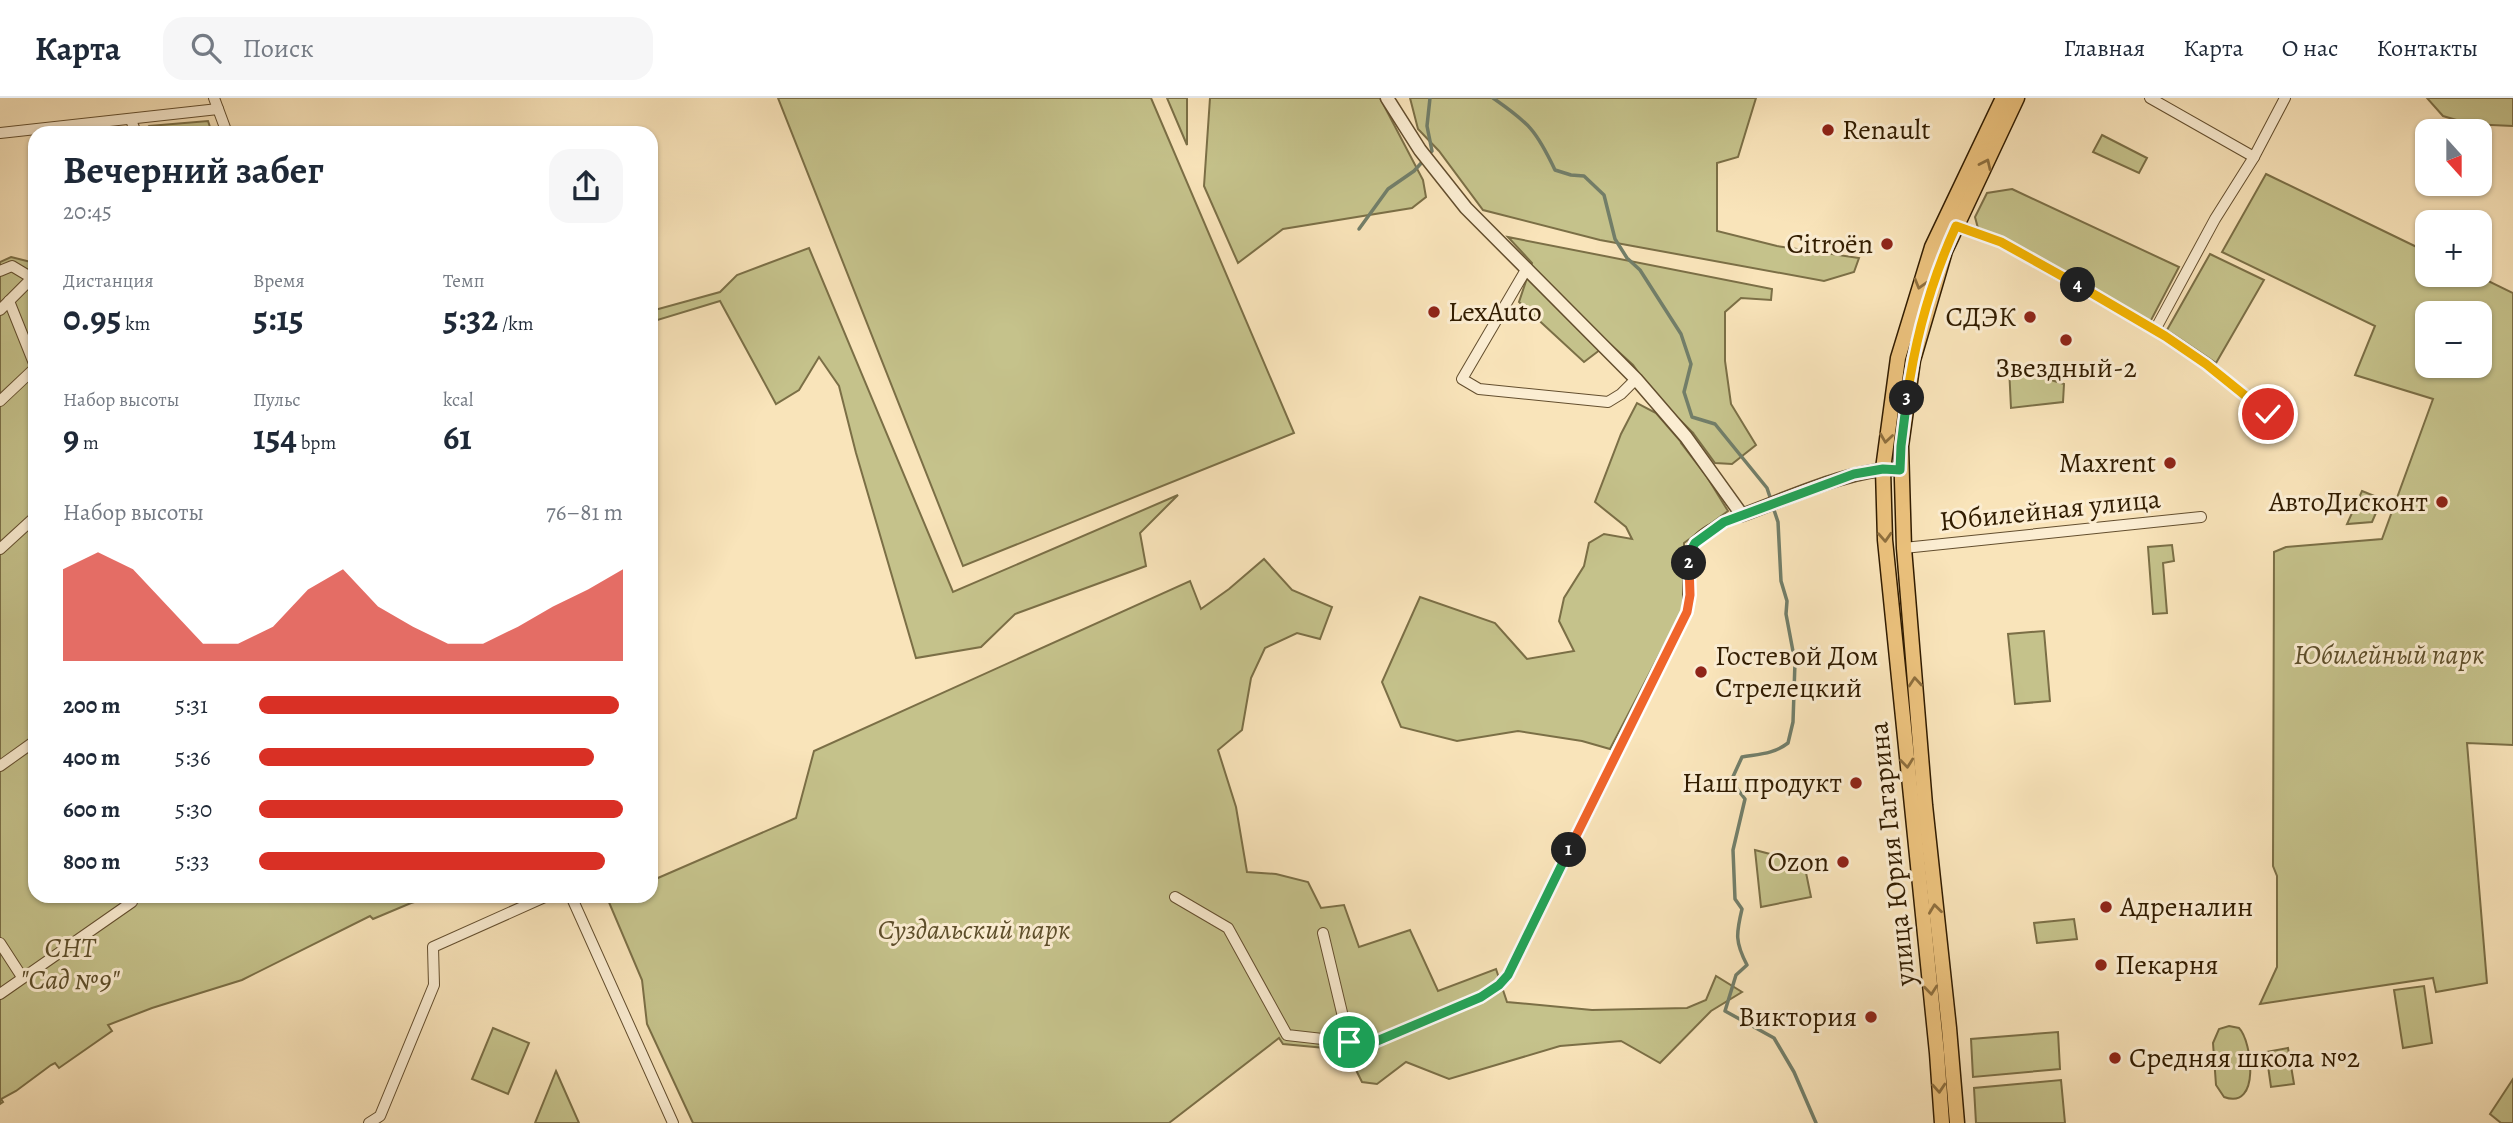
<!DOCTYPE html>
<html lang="ru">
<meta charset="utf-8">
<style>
:root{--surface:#fff;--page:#f6f6f7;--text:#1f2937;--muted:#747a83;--line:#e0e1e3;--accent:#d93025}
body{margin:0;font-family:Alegreya,serif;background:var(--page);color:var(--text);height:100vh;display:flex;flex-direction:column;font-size:26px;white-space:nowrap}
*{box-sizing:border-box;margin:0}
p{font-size:23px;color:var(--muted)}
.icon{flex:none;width:38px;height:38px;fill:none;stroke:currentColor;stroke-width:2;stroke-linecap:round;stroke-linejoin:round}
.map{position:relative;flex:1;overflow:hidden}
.side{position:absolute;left:28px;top:28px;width:630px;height:777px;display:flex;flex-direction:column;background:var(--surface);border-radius:21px;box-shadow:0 2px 5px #0004}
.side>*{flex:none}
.needle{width:46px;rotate:159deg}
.fabs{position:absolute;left:2415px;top:21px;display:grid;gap:14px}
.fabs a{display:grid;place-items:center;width:77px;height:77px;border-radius:14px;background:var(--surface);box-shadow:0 2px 5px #0004;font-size:35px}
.pin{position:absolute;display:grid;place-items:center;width:60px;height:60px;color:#fff;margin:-30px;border:4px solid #fff;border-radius:50%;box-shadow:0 2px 7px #0007}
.km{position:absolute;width:35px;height:35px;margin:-18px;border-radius:50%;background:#222;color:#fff;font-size:19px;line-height:35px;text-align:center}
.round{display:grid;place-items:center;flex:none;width:74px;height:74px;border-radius:21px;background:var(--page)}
.head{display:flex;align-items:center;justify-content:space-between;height:119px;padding:0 35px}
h1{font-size:38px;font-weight:600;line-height:52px}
.stats{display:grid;grid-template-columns:repeat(3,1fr);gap:10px;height:119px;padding:7px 35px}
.stats div{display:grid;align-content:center}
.stats b{font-size:35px;font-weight:600}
.stats small{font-size:19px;font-weight:400}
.stats p{font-size:19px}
.chart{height:196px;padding:14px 35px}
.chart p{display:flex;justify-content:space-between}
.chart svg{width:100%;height:126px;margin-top:7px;fill:var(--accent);opacity:.7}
ul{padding:0 35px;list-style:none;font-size:23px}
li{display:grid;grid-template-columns:112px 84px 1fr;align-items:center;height:52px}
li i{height:18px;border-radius:9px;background:var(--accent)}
header{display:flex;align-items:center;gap:42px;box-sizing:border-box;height:98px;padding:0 35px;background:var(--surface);border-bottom:2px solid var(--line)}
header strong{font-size:33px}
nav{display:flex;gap:38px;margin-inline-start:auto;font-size:24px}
.search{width:490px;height:63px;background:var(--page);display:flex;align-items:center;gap:18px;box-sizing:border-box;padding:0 24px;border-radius:21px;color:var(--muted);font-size:26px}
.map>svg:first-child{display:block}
</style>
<header>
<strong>Карта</strong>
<div class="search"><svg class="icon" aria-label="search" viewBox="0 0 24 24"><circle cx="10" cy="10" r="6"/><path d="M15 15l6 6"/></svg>Поиск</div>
<nav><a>Главная</a><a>Карта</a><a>О нас</a><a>Контакты</a></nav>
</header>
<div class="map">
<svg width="2513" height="1025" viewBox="0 0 2513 1025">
<rect width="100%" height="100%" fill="#f9e4ba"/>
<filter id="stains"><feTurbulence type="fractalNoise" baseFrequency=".00286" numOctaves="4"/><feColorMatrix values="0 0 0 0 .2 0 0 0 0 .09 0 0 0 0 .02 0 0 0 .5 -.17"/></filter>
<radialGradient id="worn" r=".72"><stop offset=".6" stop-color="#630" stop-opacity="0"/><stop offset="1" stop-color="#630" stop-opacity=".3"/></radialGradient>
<g fill="#c5c28b" stroke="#7b6f46" stroke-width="2" fill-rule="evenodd">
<path d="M778,0H1151L1294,335L963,468Z"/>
<path d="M1167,0H1187V47Z"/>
<path d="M1210,0H1380L1423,82L1426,99L1412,110L1283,131L1238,165L1204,88Z"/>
<path d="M1410,0H1756L1738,59L1717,65V133L1777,148L1859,160L1854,174L1824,183L1600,142L1483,112L1439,53L1418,31Z"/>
<path d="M2427,0H2513V28L2470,26L2443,18Z"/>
<path d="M208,23L212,35H143L149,28Z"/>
<path d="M2102,37L2147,60L2139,75L2093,54Z"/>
<path d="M2266,76L2427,154V177H2476L2513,195V647L2467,645L2487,885L2436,894L2433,880L2260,906L2277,869V778L2273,768L2274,454L2286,449L2382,441L2433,301L2355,277L2375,228L2222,154ZM2480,215V268H2427V215Z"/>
<path d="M2012,91L2179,169L2149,226L1979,134L1975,119L1987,95Z"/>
<path d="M1508,139L1772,191L1771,202L1741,200L1725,214V263L1731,306L1756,347L1732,366L1715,365L1693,335L1681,345L1707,379L1728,413L1684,445L1683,511L1610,651L1582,643L1518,633L1457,643L1401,629L1382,584L1420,499L1495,525L1527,561L1574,553L1559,523L1564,500L1584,468L1589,445L1604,436L1632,441L1626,429L1595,404L1621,336L1637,305L1656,315L1681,344L1693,335L1653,295L1633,267L1609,245L1584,264L1519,204L1532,165Z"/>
<path d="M809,150L953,494L1178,397L1140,435L1146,468L1015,516L981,549L916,560L856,355L839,288L819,259L799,292L776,306L720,203L651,224V213L720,194L737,177Z"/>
<path d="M2210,156L2264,182L2216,265L2167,232Z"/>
<path d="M11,159L35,165V798H436L411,805L373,821L370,818L242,882L152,910L108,927L112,933L59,970L55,965L51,967L16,993L1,1001L3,1004L0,1006V164Z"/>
<path d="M2009,269L2064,286L2063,304L2011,310Z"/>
<path d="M2362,393L2382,401L2372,424L2347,426Z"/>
<path d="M2172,447L2174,463L2163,465L2167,515L2153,516L2148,449Z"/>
<path d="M1264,461L1292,492L1332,509L1320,541L1297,535L1265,550L1251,580L1242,632L1218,652L1236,709L1247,774L1276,776L1308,784L1321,810L1344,807L1359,849L1410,832L1438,893L1496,871L1507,904L1592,912L1687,910L1706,902L1716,878L1742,894L1711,913L1660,965L1621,943L1560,948L1449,981L1406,964L1377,986L1362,984L1346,952L1283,946L1279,940L1169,1025H693L647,926L642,882L608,802L617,798H651V783L796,720L814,653L1190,483L1201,511L1229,491Z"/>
<path d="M2044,533L2050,603L2015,606L2008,536Z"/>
<path d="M1755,752L1804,765L1811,799L1761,809Z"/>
<path d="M2074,821L2077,841L2037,845L2034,825Z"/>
<path d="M2424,888L2432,945L2403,950L2394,892Z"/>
<path d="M2229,928L2239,930C2252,943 2261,1013 2224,999L2216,987L2213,945L2219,931Z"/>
<path d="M493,930L529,945L508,996L472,981Z"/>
<path d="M2058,934L2060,971L1973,979L1971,941Z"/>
<path d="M2288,950L2294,986L2271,989L2266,954Z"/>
<path d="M556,973L579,1025H535Z"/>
<path d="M2513,981V1025H2501L2490,1016Z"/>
<path d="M2061,982L2065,1025H1976L1974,990Z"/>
</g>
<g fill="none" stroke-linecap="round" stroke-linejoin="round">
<g stroke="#727e69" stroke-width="3.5">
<path d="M1493,0C1529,25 1536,32 1555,72L1571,77L1584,78L1604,97L1615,141L1627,160L1640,172L1681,236L1691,266L1684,294L1692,319L1715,326L1767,390L1771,402"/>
<path d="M1429,56L1432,53L1427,28L1430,0"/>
<path d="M1359,131L1388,91L1414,73L1424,62"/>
<path d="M1773,409L1778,424L1781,483L1787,503L1786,516L1795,564L1793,624L1788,645C1774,656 1759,656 1742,659L1731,683L1745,701L1733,752L1735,801L1742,811C1736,836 1735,844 1747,867L1736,877L1725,913L1774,940L1794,974L1816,1025"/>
</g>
<defs>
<g id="minor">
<path d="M214,0L227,35"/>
<path d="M2150,0L2254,59"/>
<path d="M131,22L136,35"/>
<path d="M0,35L218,11"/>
<path d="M1953,126L2001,144L2166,238L2206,266L2284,328"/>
<path d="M1527,170L1462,281L1479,291L1608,304L1621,296L1636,281"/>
<path d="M0,173L12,168L32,180"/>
<path d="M9,203L35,268"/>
<path d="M0,212L35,177"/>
<path d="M2155,232L2215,121L2254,59L2285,0"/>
<path d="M0,303L35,270"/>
<path d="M1904,450L2201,419"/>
<path d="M0,451L35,419"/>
<path d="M0,668L35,643"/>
<path d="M571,798L673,1025"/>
<path d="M1175,799L1228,830L1287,937L1349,944"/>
<path d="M1323,835L1349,944L1377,943L1481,899L1499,887L1508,877L1687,514C1690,496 1686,469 1690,454C1695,435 1725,424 1742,417"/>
<path d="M0,845L22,879"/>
<path d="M0,896L132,804"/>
<path d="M369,1025L380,1018L434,887L433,849L547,798"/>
</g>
<path id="tertiary" d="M1387,0L1420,52L1466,110L1636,281L1686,339L1742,417C1789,400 1851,370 1900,371"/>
<g id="primary">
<path d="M1942,1025L1937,955L1885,442L1883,371L1898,260L1932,149L2003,0"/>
<path d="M1957,1025L1949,930L1925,707L1904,450L1901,348L1913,262L1945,153L2017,0"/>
</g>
</defs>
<use href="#minor" stroke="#634e2e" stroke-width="12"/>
<use href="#tertiary" stroke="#634e2e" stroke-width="15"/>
<use href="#primary" stroke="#311c00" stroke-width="17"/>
<use href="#minor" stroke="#fbedd2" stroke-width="10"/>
<use href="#tertiary" stroke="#fbedd2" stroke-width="12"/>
<use href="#primary" stroke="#ecc27d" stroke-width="14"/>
</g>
<defs><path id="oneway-chevron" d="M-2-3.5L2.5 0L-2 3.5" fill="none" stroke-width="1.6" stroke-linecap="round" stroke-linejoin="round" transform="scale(1.75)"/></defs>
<g stroke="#8e6f3e">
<use href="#oneway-chevron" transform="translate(1986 66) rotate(-65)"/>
<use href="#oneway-chevron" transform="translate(1920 186) rotate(106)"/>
<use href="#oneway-chevron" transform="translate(1886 340) rotate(98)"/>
<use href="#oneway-chevron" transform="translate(1885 439) rotate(87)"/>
<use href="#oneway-chevron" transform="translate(1915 584) rotate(-95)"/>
<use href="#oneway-chevron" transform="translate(1907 665) rotate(84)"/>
<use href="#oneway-chevron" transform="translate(1935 811) rotate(-97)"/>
<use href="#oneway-chevron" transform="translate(1931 892) rotate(84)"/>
<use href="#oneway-chevron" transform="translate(1939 990) rotate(86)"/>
</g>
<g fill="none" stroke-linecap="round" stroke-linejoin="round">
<defs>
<path id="split-1" d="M1349,944L1377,943L1481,899L1499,887L1508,877L1569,752"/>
<path id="split-2" d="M1569,752L1687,514L1690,497L1689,465"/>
<path id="split-3" d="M1689,465V456L1695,445L1724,424L1854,376L1883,371L1900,372L1901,348L1907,300"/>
<path id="split-4" d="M1907,300C1915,241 1932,181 1956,128L2001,144L2078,187"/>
<path id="split-5" d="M2078,187L2165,238L2206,266L2268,316"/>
</defs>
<use href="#split-1" stroke="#fff" stroke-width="14"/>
<use href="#split-2" stroke="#fff" stroke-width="14"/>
<use href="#split-3" stroke="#fff" stroke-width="14"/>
<use href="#split-4" stroke="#fff" stroke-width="14"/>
<use href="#split-5" stroke="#fff" stroke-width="14"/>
<use href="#split-1" stroke="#22a559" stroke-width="9"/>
<use href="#split-2" stroke="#f0652b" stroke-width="9"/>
<use href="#split-3" stroke="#22a559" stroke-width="9"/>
<use href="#split-4" stroke="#f5b400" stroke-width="9"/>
<use href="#split-5" stroke="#f5b400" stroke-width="9"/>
</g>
<g fill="#8f2418" stroke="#fbedd2" stroke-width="2.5">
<circle cx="1828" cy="32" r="7"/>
<circle cx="1887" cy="146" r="7"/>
<circle cx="1434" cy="214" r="7"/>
<circle cx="2030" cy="219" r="7"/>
<circle cx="2066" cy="242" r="7"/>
<circle cx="2170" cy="365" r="7"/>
<circle cx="2442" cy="404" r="7"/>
<circle cx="1701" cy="574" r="7"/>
<circle cx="1856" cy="685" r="7"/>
<circle cx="1843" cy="764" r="7"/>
<circle cx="2106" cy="809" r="7"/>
<circle cx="2101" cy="867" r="7"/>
<circle cx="1871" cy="919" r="7"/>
<circle cx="2115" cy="960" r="7"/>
</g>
<g text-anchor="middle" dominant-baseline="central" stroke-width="6" stroke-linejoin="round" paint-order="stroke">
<g font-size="28" fill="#311c00" stroke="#fbedd2" text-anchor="end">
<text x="1842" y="32" text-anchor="start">Renault</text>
<text x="1873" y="146">Citroën</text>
<text x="1448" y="214" text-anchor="start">LexAuto</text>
<text x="2016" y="219">СДЭК</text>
<text x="2066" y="270" text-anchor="middle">Звездный-2</text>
<text x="2156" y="365">Maxrent</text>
<text x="2428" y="404">АвтоДисконт</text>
<text x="1715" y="558" text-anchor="start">Гостевой Дом<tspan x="1715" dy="32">Стрелецкий</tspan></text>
<text x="1842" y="685">Наш продукт</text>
<text x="1829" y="764">Ozon</text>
<text x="2120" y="809" text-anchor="start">Адреналин</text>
<text x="2115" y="867" text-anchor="start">Пекарня</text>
<text x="1857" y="919">Виктория</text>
<text x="2129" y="960" text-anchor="start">Средняя школа №2</text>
</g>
<g font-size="28" fill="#311c00" stroke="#fbedd2">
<text transform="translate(2050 412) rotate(-6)">Юбилейная улица</text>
<text transform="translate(1892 756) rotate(-96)">улица Юрия Гагарина</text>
</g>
<g font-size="28" font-style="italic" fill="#5d4e2a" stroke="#fbedd2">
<text x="2389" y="557">Юбилейный парк</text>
<text x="974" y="832">Суздальский парк</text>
<text x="70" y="850">СНТ<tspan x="70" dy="32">"Сад №9"</tspan></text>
</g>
</g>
<rect width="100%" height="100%" filter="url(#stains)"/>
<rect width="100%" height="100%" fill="url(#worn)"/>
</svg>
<div class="fabs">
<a><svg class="needle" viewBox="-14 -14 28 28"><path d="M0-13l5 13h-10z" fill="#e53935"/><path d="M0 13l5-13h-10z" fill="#747a83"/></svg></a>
<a>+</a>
<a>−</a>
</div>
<div class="pin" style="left:1349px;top:944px;background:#1e9e55"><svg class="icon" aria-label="arrive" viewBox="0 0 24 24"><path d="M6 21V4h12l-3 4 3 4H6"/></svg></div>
<div class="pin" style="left:2268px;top:316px;background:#d93025"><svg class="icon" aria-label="check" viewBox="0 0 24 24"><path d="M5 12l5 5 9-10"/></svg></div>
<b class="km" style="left:1569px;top:752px">1</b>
<b class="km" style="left:1689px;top:465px">2</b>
<b class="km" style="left:1907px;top:300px">3</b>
<b class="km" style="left:2078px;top:187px">4</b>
<section class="side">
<div class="head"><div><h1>Вечерний забег</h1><p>20:45</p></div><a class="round"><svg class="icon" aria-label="share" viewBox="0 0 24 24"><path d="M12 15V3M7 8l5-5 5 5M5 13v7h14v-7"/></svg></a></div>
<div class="stats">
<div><p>Дистанция</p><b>0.95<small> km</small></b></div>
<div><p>Время</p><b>5:15</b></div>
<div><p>Темп</p><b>5:32<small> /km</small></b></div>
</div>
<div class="stats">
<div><p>Набор высоты</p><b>9<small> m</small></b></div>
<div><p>Пульс</p><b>154<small> bpm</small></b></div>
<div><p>kcal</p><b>61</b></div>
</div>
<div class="chart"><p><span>Набор высоты</span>76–81 m</p>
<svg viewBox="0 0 160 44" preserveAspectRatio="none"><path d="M0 44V12L10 6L20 12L30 25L40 38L50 38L60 32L70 19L80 12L90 25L100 32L110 38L120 38L130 32L140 25L150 19L160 12V44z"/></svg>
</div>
<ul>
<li><b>200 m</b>5:31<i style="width:99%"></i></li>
<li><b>400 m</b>5:36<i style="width:92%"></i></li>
<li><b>600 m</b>5:30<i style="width:100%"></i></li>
<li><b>800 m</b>5:33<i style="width:95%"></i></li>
</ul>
</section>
</div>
